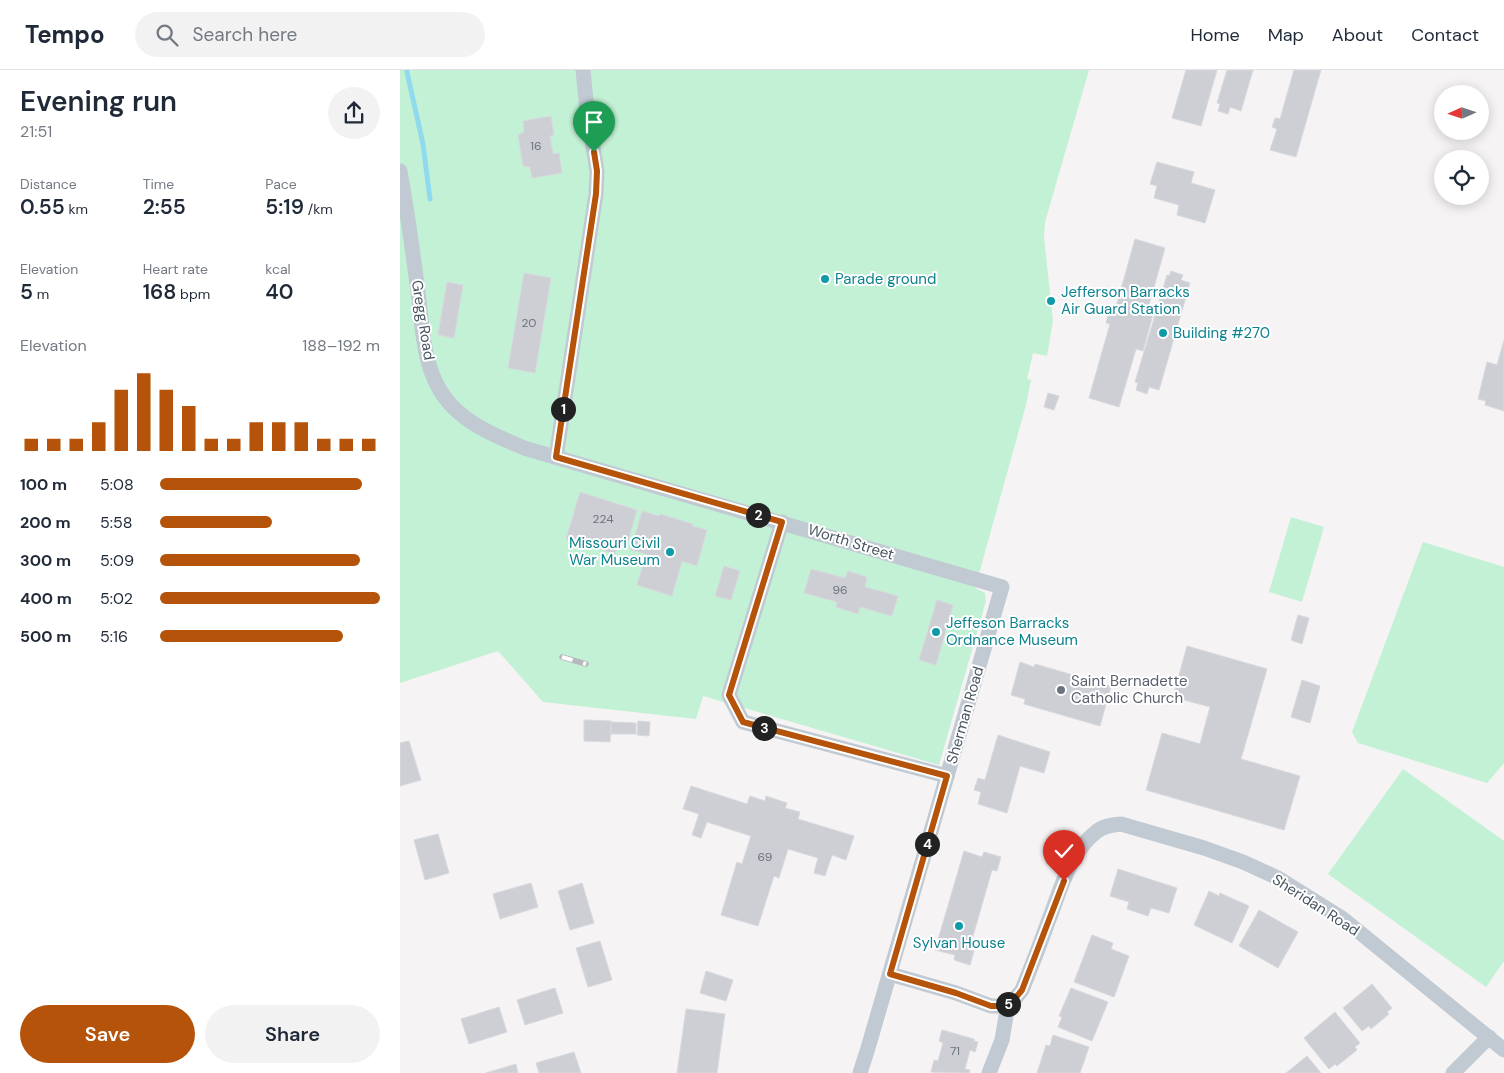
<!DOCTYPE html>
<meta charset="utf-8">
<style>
:root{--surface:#fff;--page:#f2f2f3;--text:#1f2937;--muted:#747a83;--line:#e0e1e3;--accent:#b45309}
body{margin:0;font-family:"DM Sans",sans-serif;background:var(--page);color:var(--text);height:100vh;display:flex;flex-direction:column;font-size:19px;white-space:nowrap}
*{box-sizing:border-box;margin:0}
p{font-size:16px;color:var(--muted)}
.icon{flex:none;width:28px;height:28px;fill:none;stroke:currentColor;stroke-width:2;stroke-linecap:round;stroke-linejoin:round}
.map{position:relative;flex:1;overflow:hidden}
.details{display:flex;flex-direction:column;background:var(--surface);width:400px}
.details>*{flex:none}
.needle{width:32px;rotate:267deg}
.tools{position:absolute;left:1034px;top:15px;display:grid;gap:10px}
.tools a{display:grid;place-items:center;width:55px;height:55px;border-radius:50%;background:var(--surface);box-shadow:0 2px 12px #0003;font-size:25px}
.pin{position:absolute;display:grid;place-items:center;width:42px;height:42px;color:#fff;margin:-51px -21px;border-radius:50% 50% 50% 0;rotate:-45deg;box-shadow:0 0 5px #0007}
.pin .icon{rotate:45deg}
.km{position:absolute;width:25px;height:25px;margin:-12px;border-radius:50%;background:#222;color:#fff;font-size:14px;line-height:25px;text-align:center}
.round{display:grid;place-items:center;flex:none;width:52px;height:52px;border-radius:26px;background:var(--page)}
.headline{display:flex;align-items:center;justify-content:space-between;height:85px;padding:0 20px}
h1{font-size:28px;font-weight:600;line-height:38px}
.metrics{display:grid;grid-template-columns:repeat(3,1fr);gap:8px;height:85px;padding:5px 20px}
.metrics div{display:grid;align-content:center}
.metrics b{font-size:21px;font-weight:600}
.metrics small{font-size:14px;font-weight:400}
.metrics p{font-size:14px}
.chart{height:140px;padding:10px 20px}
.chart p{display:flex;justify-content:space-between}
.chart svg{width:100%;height:90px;margin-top:5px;stroke:var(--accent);stroke-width:6}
.action{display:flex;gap:10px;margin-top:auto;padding:10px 20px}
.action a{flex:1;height:58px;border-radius:30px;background:var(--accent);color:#fff;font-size:20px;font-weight:600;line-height:58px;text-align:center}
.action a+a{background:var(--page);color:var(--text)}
ul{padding:0 20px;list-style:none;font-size:16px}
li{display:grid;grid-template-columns:80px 60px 1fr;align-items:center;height:38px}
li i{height:12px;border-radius:6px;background:var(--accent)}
header{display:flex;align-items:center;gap:30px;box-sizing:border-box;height:70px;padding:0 25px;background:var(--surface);border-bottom:1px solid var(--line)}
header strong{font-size:24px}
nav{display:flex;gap:28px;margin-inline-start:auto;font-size:18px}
.search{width:350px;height:45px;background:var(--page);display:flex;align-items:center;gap:12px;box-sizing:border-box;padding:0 18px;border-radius:28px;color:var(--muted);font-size:19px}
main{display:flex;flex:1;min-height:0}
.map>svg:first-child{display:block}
</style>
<header>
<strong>Tempo</strong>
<div class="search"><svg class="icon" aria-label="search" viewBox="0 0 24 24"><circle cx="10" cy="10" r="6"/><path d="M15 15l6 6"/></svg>Search here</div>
<nav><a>Home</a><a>Map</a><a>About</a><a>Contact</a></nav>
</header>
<main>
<section class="details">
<div class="headline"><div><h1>Evening run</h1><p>21:51</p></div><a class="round"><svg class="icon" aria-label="share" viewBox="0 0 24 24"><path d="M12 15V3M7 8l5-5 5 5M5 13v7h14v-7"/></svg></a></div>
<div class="metrics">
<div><p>Distance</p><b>0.55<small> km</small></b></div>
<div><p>Time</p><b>2:55</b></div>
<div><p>Pace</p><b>5:19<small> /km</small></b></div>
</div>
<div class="metrics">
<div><p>Elevation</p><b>5<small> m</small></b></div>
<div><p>Heart rate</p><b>168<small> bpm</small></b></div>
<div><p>kcal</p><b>40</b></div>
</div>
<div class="chart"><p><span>Elevation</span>188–192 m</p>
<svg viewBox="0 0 160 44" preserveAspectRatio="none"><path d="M5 44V38M15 44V38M25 44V38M35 44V30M45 44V14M55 44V6M65 44V14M75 44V22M85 44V38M95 44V38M105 44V30M115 44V30M125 44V30M135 44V38M145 44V38M155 44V38"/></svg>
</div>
<ul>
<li><b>100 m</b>5:08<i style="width:92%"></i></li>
<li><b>200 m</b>5:58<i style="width:51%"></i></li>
<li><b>300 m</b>5:09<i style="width:91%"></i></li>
<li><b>400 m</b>5:02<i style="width:100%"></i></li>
<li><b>500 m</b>5:16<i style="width:83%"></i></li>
</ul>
<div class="action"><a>Save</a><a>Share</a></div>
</section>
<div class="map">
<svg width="1104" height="1003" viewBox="0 0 1104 1003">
<rect width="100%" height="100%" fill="#f5f3f3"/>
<g fill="#c3f1d5">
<path d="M0,0H689L645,152L644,167L653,251L647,286L633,283L627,309L631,310L626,335L575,518L585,523L586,531L539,695L303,626L296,649L143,632L98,581L0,613Z"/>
<path d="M891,447L924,457L902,532L869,522Z"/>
<path d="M1023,472L1104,497V693L1087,713L958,673L952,662Z"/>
<path d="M1003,699L1104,771V891L1086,917L928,804Z"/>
</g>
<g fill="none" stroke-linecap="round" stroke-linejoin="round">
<path stroke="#90daee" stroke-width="5" d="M7,2L23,74L30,129"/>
</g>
<g fill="#cdcfd5" stroke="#d7d9de">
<path d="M786,0H817L801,56L772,48Z"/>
<path d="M827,0H853L841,41L830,37L828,44L818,41L820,34L817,33Z"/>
<path d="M894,0H921L896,87L870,80L877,59L872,57L875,48L880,49Z"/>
<path d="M151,46L154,65L150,66L153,84L159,83L162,103L132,108L130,97L123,96L118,65L124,62L123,51Z"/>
<path d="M757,92L794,102L791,113L815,120L805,153L777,145L779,135L754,128L757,116L750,114Z"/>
<path d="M735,169L765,178L749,235L755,237L743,281L736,279L719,337L689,328L710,254L706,253L708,246L709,242L714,244Z"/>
<path d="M771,201L783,205L781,210L790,213L759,320L749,317L747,324L736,320L738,313L735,312L767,205L769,206Z"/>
<path d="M124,203L151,208L135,303L108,298Z"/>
<path d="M47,212L63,215L54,268L38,265Z"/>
<path d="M1104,270V341L1085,335L1086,331L1078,329L1087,292L1097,295Z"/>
<path d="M648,323L659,326L654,340L644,337Z"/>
<path d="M180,422L237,440L228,471L220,468L215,484L166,469Z"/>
<path d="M242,441L259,446L260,444L293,454L292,456L307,460L297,496L282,491L272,526L237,515L246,484L231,480Z"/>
<path d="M324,496L340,501L331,530L315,526Z"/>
<path d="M411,499L445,508L448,501L467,507L465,517L498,526L492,546L460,537L458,544L436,537L437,532L404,523Z"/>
<path d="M537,530L553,535L536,595L519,590Z"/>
<path d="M898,545L909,548L902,574L891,570Z"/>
<path d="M787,576L867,599L841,689L900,706L884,760L746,720L762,663L800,674L810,637L773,627Z"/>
<path d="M620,592L634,597L635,594L711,616L700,656L624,634L625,629L611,625Z"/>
<path d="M902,610L920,616L910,653L891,647Z"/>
<path d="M184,650L211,651L210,672L184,671Z"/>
<path d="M238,651L250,652L249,666L237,665Z"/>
<path d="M211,652L236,653V664H211Z"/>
<path d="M598,665L650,682L644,703L620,696L607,743L578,734L581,722L574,720L578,708L585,710Z"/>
<path d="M9,671L21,710L0,716V673Z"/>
<path d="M291,716L347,734L350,726L365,731L366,726L387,733L385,738L400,742L398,749L454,766L446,790L432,785L425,806L414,803L418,788L388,779L379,808L374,806L358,856L321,845L337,792L342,794L351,766L307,752L301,768L292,765L299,744L283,739Z"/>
<path d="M38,764L49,803L25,810L14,770Z"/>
<path d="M564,781L582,787L584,782L601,787L597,801L592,800L569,880L574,881L570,895L554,890L555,885L535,880Z"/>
<path d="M718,799L777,818L769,843L751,838L748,846L727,839L729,832L710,826Z"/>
<path d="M131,813L138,837L100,849L93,824Z"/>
<path d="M182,813L194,853L170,860L158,821Z"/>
<path d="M809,821L819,826L820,823L849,836L832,873L794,855Z"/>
<path d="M859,840L898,862L878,898L839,876Z"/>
<path d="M692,865L713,873L711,879L729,886L714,927L674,912Z"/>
<path d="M200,871L212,910L188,917L176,878Z"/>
<path d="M306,901L333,910L326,931L300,923Z"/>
<path d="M972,914L992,938L987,942L989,944L971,959L969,956L962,961L943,938Z"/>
<path d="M155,918L163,943L125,955L117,930Z"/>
<path d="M671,918L708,932L692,971L658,957L662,947L659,946Z"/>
<path d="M99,937L107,962L69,974L61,949Z"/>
<path d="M286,939L325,944L317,1003H277Z"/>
<path d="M935,942L960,973L955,977L957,980L937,996L935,994L929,999L904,968Z"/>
<path d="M542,960L574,969V971L578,972L575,982L570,980L565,999L570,1000L569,1003L531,1002L534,990L538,991L543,973L539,971Z"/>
<path d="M653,965L689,977L680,1003H637L646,975L650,976Z"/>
<path d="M174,982L181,1003H139L136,993Z"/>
<path d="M907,986L921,1003H886Z"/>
<path d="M116,994L118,1003H86Z"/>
</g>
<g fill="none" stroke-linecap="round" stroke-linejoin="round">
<g stroke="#c1cad2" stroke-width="15">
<path d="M0,101C7,139 12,176 17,214C23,256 21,304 52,336C72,357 99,367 124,378L602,517L468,978L460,1003"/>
<path d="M156,387L196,124L197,101L187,41L183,0"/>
<path d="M382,452L329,625L343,652L547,706"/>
<path d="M490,904L556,923L591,936H600L613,931L622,920C631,897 640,875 648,852C660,822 669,783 696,762C703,756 712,755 721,754L804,778L843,792L878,808L942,848L1104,980"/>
<path d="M589,1003L602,970L608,934"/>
<path d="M1053,1003L1089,967"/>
</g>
<defs>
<path id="rail" d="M162,587L186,594"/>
</defs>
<use href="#rail" stroke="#b5b8bd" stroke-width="5.5"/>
<use href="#rail" stroke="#fff" stroke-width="4" stroke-dasharray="11" stroke-linecap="butt"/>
</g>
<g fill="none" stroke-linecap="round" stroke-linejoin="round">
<defs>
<path id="route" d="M194,82L197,101L196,124L156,387L382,452L329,625L343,652L547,706L490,904L556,923L591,936H600L613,931L622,920L664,811"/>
</defs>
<use href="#route" stroke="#fff" stroke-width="10"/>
<use href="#route" stroke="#b45309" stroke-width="6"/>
</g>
<g fill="#0f9aa8" stroke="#fff" stroke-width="2">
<circle cx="425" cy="209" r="5"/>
<circle cx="651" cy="231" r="5"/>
<circle cx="763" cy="263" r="5"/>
<circle cx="270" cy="482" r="5"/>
<circle cx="536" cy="562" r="5"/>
<circle cx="559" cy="856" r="5"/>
</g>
<circle fill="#6b7280" stroke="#fff" stroke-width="2" cx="661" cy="620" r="5"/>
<g text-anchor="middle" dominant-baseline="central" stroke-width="4" stroke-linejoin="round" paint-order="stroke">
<g font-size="12" fill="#6b747e">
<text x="136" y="76">16</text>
<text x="129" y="253">20</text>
<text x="203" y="449">224</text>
<text x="440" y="520">96</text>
<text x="365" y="787">69</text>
<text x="555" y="981">71</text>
</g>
<g font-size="15" fill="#0d838f" stroke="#fff" text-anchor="start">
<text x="435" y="209">Parade ground</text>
<text x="661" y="222">Jefferson Barracks<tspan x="661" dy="17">Air Guard Station</tspan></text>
<text x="773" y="263">Building #270</text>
<text x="260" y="473" text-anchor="end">Missouri Civil<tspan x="260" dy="17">War Museum</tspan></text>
<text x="546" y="553">Jeffeson Barracks<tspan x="546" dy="17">Ordnance Museum</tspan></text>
<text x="559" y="873" text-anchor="middle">Sylvan House</text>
</g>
<g font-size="15" fill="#4a5661" stroke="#fff">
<text transform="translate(23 250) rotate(81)">Gregg Road</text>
<text transform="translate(451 472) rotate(17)">Worth Street</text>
<text transform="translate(565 645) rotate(-74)">Sherman Road</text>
<text transform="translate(916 835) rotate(33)">Sheridan Road</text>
</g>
<g font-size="15" fill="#5b616d" stroke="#fff" text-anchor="start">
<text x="671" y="611">Saint Bernadette<tspan x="671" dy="17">Catholic Church</tspan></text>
</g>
</g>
</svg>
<div class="tools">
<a><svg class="needle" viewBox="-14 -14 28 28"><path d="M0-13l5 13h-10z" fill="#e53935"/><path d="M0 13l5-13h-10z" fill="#747a83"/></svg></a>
<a><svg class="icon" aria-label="locate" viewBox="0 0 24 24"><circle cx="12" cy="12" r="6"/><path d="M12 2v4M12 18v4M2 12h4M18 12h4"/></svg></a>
</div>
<div class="pin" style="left:194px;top:82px;background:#1e9e55"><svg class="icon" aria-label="arrive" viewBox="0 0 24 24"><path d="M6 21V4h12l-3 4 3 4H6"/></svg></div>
<div class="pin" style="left:664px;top:811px;background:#d93025"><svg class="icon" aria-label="check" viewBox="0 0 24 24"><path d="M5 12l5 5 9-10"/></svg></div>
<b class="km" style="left:163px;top:339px">1</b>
<b class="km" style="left:358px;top:445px">2</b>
<b class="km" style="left:364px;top:658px">3</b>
<b class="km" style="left:527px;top:774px">4</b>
<b class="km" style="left:608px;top:934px">5</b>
</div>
</main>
